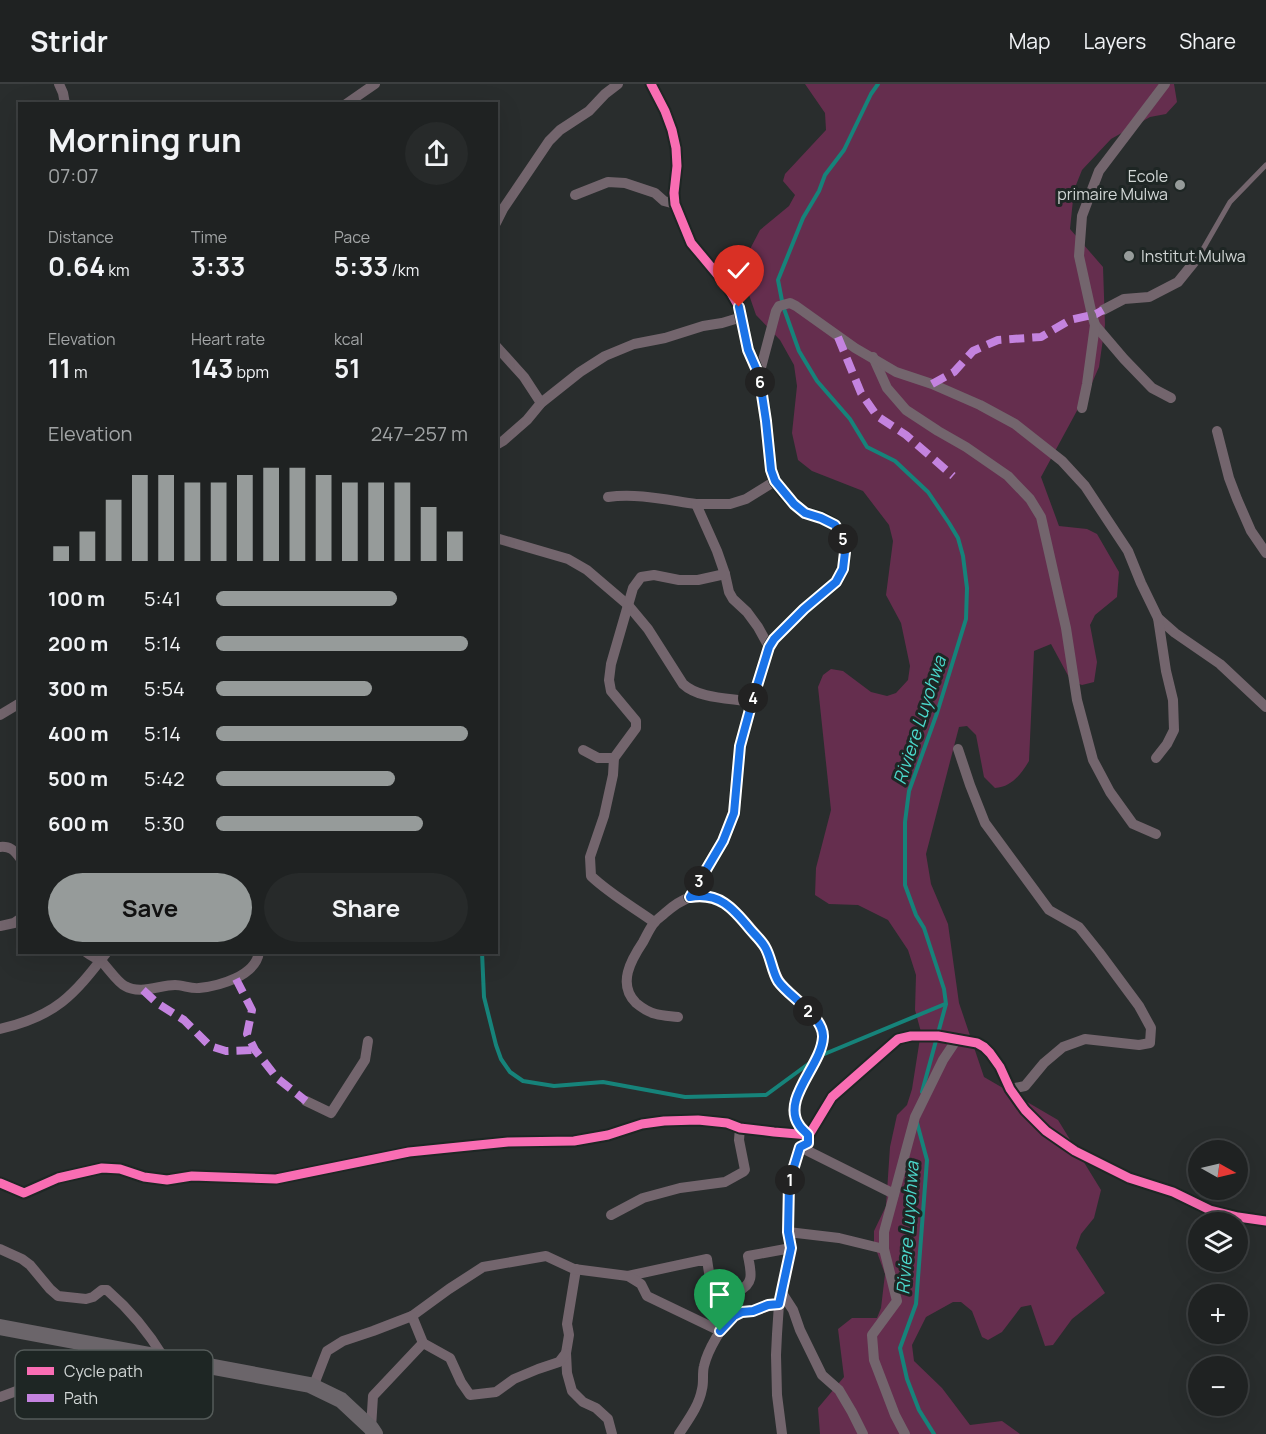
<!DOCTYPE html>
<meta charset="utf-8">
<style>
:root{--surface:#1f2222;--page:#272a2a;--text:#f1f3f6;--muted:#a1a4a5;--line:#3c3f40;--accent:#969b9a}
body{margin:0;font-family:Manrope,sans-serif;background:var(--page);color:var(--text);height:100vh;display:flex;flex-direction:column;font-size:22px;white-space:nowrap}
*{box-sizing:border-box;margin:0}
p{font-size:20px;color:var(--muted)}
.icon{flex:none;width:33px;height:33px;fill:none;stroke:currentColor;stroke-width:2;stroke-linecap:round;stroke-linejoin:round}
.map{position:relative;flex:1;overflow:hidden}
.details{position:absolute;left:18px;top:18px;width:480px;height:852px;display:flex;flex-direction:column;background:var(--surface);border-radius:0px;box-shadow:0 6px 24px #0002,0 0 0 2px var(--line)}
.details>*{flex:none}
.needle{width:39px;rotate:98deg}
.buttons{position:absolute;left:1188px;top:1056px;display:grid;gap:12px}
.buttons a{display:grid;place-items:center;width:60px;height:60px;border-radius:50%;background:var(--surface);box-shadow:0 6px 24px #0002,0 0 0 2px var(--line);font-size:30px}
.pin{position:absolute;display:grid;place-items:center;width:51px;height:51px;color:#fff;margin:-62px -26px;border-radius:50% 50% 50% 0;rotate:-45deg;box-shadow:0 0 6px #0007}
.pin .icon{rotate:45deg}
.km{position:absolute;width:30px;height:30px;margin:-15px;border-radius:50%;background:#222;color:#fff;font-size:16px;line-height:30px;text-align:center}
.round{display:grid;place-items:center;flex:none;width:63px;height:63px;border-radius:32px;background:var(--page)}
.summary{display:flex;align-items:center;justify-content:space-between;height:102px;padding:0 30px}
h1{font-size:33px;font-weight:700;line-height:45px}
.figures{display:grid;grid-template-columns:repeat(3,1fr);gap:9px;height:102px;padding:6px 30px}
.figures div{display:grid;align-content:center}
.figures b{font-size:26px;font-weight:700}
.figures small{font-size:16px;font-weight:400}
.figures p{font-size:16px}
.chart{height:168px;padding:12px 30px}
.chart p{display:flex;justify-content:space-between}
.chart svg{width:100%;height:108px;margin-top:6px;stroke:var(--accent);stroke-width:6}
.button{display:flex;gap:12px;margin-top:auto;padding:12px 30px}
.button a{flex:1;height:69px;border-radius:36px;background:var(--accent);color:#111;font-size:24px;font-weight:700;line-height:69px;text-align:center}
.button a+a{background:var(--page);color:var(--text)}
ul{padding:0 30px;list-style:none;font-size:20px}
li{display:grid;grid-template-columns:96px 72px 1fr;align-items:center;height:45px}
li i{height:15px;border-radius:8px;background:var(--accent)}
header{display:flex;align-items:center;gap:36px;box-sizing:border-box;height:84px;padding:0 30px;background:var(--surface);border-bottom:2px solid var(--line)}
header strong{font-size:28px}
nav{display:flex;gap:33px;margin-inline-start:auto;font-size:21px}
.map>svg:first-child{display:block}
</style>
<header>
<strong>Stridr</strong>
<nav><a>Map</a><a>Layers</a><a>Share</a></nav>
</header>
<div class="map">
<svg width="1266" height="1350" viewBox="0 0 1266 1350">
<rect width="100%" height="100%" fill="#292d2d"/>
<path fill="#652e4e" d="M805,0H1174L1177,18L1166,30L1150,33L1111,55L1082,86L1074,106L1070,145L1103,183L1105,241L1099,283L1092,299L1041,393L1059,442L1087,445L1097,450L1119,488L1117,513L1095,531L1090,541L1097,578L1094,598L1082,601L1071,597L1051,560L1034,567L1029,677C1021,690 1012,703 995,704L984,693L976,651L967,642L959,643L926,770L931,800L948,840L959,919L984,993L1058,1036L1101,1106L1094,1134L1081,1150L1076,1164L1105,1209L1072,1235L1053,1261L1045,1262L1031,1221L1021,1223L1002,1248L988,1256L982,1253L972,1227L961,1218H953L926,1233L912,1261L914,1277L942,1304L970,1341L1002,1337L1020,1350H820L818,1324L844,1293L838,1245L852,1234H877L881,1224L885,1190L874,1160V1147L886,1122L890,1063L897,1031L907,1021L912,1005L921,948L915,926L916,891L908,866L888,836L858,821L829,820L815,811L816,784L831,726L818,603L823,591L831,585L843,587L871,608L887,612L896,609L908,596L910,582L901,539L886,511L893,457L889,441L863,407L812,387L798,376L792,349L797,302L794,281L780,256L756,231L747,205L746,187L749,167L760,146L789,122L795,111L783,97L785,90L826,46L825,29Z"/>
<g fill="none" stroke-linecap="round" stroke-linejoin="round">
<g stroke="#16837a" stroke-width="4">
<path d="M878,0L871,10L844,66L825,91L819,107L803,134L778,196L783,222L799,267L817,297L850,335L867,363L895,377L928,408L949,439L958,454L963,472L967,504L966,535L937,629L909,707L905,738V801L916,831L924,844L944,905L946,920L922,1008"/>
<path d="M482,868L484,913L496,961L501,975L510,988L523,997L554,1002L603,998L685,1013L766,1011L811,978"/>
<path d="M822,971L945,920"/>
<path d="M917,1039L927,1076L916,1220L900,1264L907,1295L919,1326L934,1350"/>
</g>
<path stroke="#73656d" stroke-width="5" d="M1199,172L1230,118L1266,81"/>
<g stroke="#73656d" stroke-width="10">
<path d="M59,0L63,9L65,20"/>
<path d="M651,0L665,27L672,46L676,64L677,82L674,109L675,120L691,159L727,202L739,223L748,265L759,291L766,337L771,386L775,397L785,411L805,429L821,433L835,441L842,453L845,469L843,485L836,498L804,525L774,555L769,563L752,618L740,662L734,730L723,757L690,813"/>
<path d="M346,20L375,0"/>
<path d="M575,111L608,98L625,99L655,109L664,117L675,120"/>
<path d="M496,139L503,125L549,57L560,46L589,27L605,10L618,0"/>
<path d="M1103,226L1124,215L1149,213L1178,198L1199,172"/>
<path d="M1095,241L1124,275L1152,304L1171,314"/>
<path d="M496,262L524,293L541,319"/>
<path d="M873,273L887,304L906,326L938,347L966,363L1008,392L1030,415L1041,433L1066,544L1077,616L1093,676L1110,708L1133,740L1156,750"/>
<path d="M759,291L776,227L779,222L790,219L796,222L855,264L896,288L932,300L980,321L1015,340L1062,377L1085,402L1128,467L1141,499L1158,534L1175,549L1220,580L1266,623"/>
<path d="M1082,324L1087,300L1095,241L1092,231L1079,172L1082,132L1099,87L1165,0"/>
<path d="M1217,347L1229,394L1237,415L1251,447L1266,469"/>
<path d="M496,361L503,357L527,336L541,319L580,288L605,272L634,260L665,254L703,242L722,239L742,233"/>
<path d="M608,413C637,409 667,416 696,420"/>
<path d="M496,454L568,475L587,486L628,521L648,545L683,600C699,615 730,614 752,618"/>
<path d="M725,490L729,508L733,515L747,528L758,543L769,563"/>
<path d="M0,631L20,619"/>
<path d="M958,665L970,701L985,739L1049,826L1079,843L1099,868L1139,922L1151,944L1150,959L1139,961L1085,955L1063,963L1044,979L1025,1002L1010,1005"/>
<path d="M583,666L598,674H614"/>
<path d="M1156,674L1167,660L1174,646L1173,616L1166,587L1158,534"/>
<path d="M0,763C10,762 14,766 20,774"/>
<path d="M654,838C633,823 610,810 591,792L590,773L604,732L613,691L614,674L636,644V637L611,607L609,596L611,580L633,504L641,493L654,491L679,496H698L725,490L717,467L696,420H730L746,415L775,397"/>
<path d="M0,842L14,839L20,835"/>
<path d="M86,868C91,872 97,874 102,878C108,884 118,899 125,902C140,911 160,901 175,901C183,901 191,905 199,904C219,902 256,892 259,868"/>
<path d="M678,933C671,932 663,932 656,930C648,928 642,924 636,919C617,900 631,876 643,858C647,851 650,843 655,838C657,835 662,832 665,829C681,815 698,806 718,815C733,822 758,850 765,864C772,878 774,893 785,904C795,914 821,935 823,949C827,980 780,1012 799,1041C801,1045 806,1048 809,1051L808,1059L800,1063L789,1099L788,1148L791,1164L779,1220L777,1250L776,1271L777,1311L782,1350"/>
<path d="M0,945C56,932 73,912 107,868"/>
<path d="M306,1017L331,1029L365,976L368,957"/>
<path d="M800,1063L894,1110"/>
<path d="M0,1099L24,1109L58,1094L102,1084L120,1085L144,1093L167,1096L192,1092L276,1095L409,1068L508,1058L574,1057L608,1051L642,1040L664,1037L698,1036L727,1039L740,1044L774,1048L809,1051L832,1013L898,955L911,952H938L977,959L984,963L990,969L1000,983L1010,1005L1025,1026L1046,1047L1075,1067L1129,1094L1173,1108L1210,1126L1238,1133L1266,1137"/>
<path d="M611,1131L643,1114L680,1104L725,1098L743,1088L745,1086L739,1056L740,1044"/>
<path d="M788,1148L839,1154L884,1165"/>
<path d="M0,1165L22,1175L30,1181L50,1205L58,1212L86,1215L93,1213L102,1206H107C129,1225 149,1249 164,1274"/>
<path d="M576,1185L567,1240L569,1251L566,1269L567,1289L572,1307L583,1318L596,1324L608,1335L612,1350"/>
<path d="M628,1192L707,1175C710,1198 711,1210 738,1207L734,1232"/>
<path d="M738,1207C755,1200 751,1188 748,1172L791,1164"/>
<path d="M782,1209L793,1226L800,1246L822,1291L839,1306L852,1328L863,1350"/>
<path d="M423,1259L412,1232L449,1205L483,1183L546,1172L574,1185L628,1192L641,1200L647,1212L720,1247"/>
<path d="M313,1303L327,1267L343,1257L373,1247L412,1232"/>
<path d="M0,1313L52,1294L72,1280L90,1260"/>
<path d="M371,1344L373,1312L423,1259L450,1274L461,1298L470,1311L496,1308L514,1295L538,1285L559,1278L566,1269"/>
<path d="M679,1350C688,1336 699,1322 702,1305C704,1298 702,1289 704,1282C707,1268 723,1238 735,1231C740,1228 747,1228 752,1227C762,1225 770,1221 779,1220"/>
<path d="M905,1350L895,1331L874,1276L872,1251L897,1217L884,1165V1148L915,1033L943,976L957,955"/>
</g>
<path stroke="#6b656a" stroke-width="16" d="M0,1243L310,1301L341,1316L371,1344L375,1350"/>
<g stroke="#c483df" stroke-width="8" stroke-dasharray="15 8" stroke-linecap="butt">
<path d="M838,253L861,309L877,332L906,351L953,392"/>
<path d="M932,300L954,288L973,267L998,256L1041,253L1070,236L1096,230L1103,226"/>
<path d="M236,895L252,926L247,950L255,966L277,994L306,1017"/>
<path d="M143,906L157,919L184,936L210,962L226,967L255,966"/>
</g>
<defs>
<g id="cycleway">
<path d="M651,0L665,27L672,46L676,64L677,82L674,109L675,120L691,159L727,202L739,223L748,265L759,291L766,337L771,386L775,397L785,411L805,429L821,433L835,441L842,453L845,469L843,485L836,498L804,525L774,555L769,563L752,618L740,662L734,730L723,757L690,813"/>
<path d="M0,1099L24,1109L58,1094L102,1084L120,1085L144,1093L167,1096L192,1092L276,1095L409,1068L508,1058L574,1057L608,1051L642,1040L664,1037L698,1036L727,1039L740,1044L774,1048L809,1051L832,1013L898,955L911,952H938L977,959L984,963L990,969L1000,983L1010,1005L1025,1026L1046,1047L1075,1067L1129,1094L1173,1108L1210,1126L1238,1133L1266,1137"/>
</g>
</defs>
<use href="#cycleway" stroke="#1e2624" stroke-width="13"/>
<use href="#cycleway" stroke="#f96db3" stroke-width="9"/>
</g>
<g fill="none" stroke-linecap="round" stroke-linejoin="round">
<defs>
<path id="route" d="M720,1247L734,1232L742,1228L753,1227L768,1221L779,1220L791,1164L788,1148L789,1099L800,1063L808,1059V1051C806,1048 801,1045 799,1041C781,1015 822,981 823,953C824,932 789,913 778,897C772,887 771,873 765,863C761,856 755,851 750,845C733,824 719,808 690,813L723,757L734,729L740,662L752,618L769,563L774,555L804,525L836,498L843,485L845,468L842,453L835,441L821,434L805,429L794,420L775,397L771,386L766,337L759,291L748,266L739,223"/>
</defs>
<use href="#route" stroke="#fff" stroke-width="12"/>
<use href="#route" stroke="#1a73e8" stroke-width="8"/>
</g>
<g fill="#969b9a" stroke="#1e2624" stroke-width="2">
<circle cx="1180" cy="101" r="6"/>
<circle cx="1129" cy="172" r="6"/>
</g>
<g text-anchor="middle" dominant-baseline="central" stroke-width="6" stroke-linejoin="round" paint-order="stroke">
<g font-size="16" fill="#d1d6d5" stroke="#1e2624" text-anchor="end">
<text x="1168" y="92">Ecole<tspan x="1168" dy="18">primaire Mulwa</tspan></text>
<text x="1141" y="172" text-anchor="start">Institut Mulwa</text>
</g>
<g font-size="18" font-style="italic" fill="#4bd8cb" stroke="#1e2624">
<text transform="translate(919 636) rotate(-72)">Riviere Luyohwa</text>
<text transform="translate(907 1144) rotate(-86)">Riviere Luyohwa</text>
</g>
</g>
<rect x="15" y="1266" width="198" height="69" rx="9" fill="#1e2624" stroke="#545b59" stroke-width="1.5"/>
<rect x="27" y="1283" width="27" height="8" fill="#f96db3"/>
<rect x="27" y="1310" width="27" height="8" fill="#c483df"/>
<g font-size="16" fill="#d1d6d5">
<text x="64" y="1293">Cycle path</text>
<text x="64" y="1320">Path</text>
</g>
</svg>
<div class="buttons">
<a><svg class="needle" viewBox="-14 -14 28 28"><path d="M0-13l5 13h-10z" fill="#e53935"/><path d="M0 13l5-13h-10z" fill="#a1a4a5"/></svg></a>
<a><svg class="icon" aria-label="layers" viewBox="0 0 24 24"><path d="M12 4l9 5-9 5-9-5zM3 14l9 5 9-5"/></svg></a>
<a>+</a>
<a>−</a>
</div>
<div class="pin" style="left:720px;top:1247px;background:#1e9e55"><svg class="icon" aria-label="arrive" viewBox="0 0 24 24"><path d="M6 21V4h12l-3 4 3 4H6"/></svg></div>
<div class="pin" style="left:739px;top:223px;background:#d93025"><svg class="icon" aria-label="check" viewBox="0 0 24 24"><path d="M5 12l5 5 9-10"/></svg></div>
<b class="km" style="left:790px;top:1096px">1</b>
<b class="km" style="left:808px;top:927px">2</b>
<b class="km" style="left:699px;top:797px">3</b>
<b class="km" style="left:753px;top:614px">4</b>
<b class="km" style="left:843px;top:455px">5</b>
<b class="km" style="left:760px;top:298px">6</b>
<section class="details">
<div class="summary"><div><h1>Morning run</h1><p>07:07</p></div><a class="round"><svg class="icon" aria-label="share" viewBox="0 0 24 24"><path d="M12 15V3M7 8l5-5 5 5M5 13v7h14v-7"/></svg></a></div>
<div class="figures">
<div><p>Distance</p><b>0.64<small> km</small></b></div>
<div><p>Time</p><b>3:33</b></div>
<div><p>Pace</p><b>5:33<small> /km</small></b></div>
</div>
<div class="figures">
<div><p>Elevation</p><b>11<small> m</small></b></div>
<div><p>Heart rate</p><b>143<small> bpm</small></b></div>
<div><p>kcal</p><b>51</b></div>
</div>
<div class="chart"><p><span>Elevation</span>247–257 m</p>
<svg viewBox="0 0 160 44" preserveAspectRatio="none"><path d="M5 44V38M15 44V32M25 44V19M35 44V9M45 44V9M55 44V12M65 44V12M75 44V9M85 44V6M95 44V6M105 44V9M115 44V12M125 44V12M135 44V12M145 44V22M155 44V32"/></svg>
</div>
<ul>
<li><b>100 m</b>5:41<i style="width:72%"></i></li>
<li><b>200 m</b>5:14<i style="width:100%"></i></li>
<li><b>300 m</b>5:54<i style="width:62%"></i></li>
<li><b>400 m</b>5:14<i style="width:100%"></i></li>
<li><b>500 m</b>5:42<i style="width:71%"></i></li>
<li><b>600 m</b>5:30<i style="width:82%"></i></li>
</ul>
<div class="button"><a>Save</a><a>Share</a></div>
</section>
</div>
